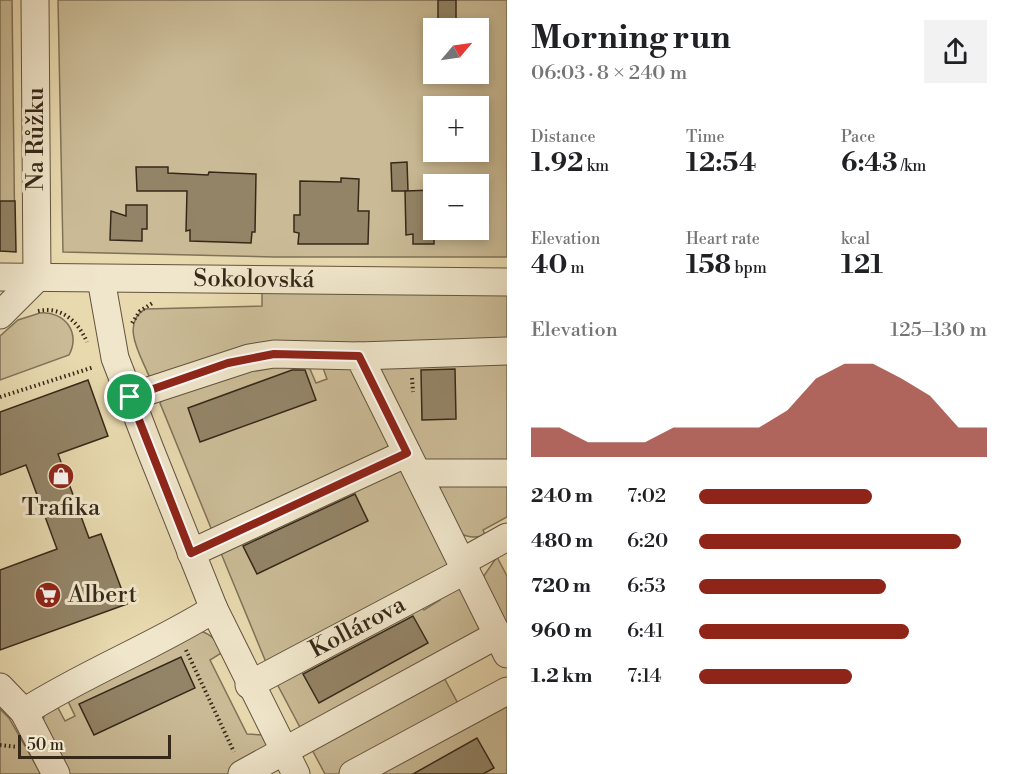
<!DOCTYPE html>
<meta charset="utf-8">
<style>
:root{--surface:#fff;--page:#f2f2f2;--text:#202124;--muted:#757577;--accent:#8f2418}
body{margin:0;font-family:"Libre Bodoni",serif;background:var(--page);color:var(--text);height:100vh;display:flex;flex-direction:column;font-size:22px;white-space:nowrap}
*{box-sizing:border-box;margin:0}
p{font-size:20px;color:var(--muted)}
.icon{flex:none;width:33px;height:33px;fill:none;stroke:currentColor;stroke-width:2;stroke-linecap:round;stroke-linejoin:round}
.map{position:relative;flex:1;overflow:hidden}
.details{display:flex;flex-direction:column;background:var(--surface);width:504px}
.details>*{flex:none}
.needle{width:39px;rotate:61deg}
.buttons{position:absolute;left:423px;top:18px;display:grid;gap:12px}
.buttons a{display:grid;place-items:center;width:66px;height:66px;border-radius:0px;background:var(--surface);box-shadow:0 3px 9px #0003;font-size:30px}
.scale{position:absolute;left:18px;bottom:15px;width:153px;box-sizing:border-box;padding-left:6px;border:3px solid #362819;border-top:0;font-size:16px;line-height:21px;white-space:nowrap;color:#362819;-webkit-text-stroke:4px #f0e6cb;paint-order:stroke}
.pin{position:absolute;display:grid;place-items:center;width:51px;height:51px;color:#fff;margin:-26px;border:3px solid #fff;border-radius:50%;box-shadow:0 2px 6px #0007}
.round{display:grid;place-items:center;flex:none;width:63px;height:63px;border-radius:0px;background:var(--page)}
.head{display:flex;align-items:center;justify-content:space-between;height:102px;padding:0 24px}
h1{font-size:33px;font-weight:700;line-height:45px}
.metrics{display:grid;grid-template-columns:repeat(3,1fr);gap:9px;height:102px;padding:6px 24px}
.metrics div{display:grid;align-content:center}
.metrics b{font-size:26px;font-weight:700}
.metrics small{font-size:16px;font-weight:400}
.metrics p{font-size:16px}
.chart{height:168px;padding:12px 24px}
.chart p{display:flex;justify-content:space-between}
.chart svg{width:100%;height:108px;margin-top:6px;fill:var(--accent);opacity:.7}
ul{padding:0 24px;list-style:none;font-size:20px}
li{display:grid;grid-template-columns:96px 72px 1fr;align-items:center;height:45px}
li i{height:15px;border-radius:8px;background:var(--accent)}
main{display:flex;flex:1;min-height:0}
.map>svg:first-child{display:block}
</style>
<main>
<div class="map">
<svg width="507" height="774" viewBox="0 0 507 774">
<rect width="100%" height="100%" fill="#e8d9af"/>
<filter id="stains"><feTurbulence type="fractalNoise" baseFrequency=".00333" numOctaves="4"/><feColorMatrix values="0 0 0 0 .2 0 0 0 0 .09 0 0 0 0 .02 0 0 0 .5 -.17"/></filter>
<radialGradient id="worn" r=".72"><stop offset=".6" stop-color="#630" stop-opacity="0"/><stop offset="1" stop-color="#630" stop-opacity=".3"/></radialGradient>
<g fill="#cabb96" stroke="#807258" stroke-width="1.5" fill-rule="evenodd">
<path d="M0,0H12L15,251H0Z"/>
<path d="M58,0H507V257H275L63,252ZM434,28H478V74H434ZM434,106H478V152H434ZM434,184H478V230H434Z"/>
<path d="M507,288V345L157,377L149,376C141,356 120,324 145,309L262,306V291Z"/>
<path d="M40,313C65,311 81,333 69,355L0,380V336L18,320Z"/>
<path d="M507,354V464L426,461L378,364Z"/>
<path d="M252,365L313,367L310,369L316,383L327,379L322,365L353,369L392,449L215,538L160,403L164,398Z"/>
<path d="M404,468L452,566L270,672L218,546Z"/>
<path d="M507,480V517L483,530L485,535C475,539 466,537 457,532L438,491L443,483Z"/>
<path d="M497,557L507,576V630L483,577Z"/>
<path d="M465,588L480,627L477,634L303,733L275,680L419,601L424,610L440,600L436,591Z"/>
<path d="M201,631C212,635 219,641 223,652L210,660L247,734L263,735L269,747L232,774H70L43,724L44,715L55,702L65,721L75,716L66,697Z"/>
<path d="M442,674L461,709L342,774H325L310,746Z"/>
<path d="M507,702V774H373Z"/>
<path d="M0,709L9,718L41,774H0Z"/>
</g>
<g fill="#938467" stroke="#362819" stroke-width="1.5">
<rect x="438" y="0" width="18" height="28"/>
<path d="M407,162L408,191H392L391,163Z"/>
<path d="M136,167H168V173L208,175L209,172L256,174L255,232H252L251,243L190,241V230L186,231L187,191H137Z"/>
<path d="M341,178L359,179L358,211H369L368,244H298L299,233L294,232V215H300V181L341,182Z"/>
<path d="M434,190V244H413V234L406,235L405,191Z"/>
<path d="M0,201H15L16,252L0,251Z"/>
<path d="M126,205H147V229H142V241L110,240L111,211L126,216Z"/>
<path d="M455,369L456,419L422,420L421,370Z"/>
<path d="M292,370H305L316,400L200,442L188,408Z"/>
<path d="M88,380L108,436L58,454L89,538L101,534L127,604L0,650V570L57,549L26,465L0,475V412Z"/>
<path d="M355,494L368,521L257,574L243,546Z"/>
<path d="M413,616L428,643L319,703L303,674Z"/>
<path d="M181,657L195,688L94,735L79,704Z"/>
<path d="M477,738L494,768L483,774H413Z"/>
</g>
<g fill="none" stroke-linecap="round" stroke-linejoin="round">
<defs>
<g id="minor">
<path id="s1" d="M0,277L507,282"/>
<path d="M101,279L115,358L150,449L214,609L296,774"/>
<path d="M0,315L37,278L35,0"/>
<path d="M359,356L507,351"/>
<path d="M130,397L249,358L274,354L359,356L507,654"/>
<path d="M418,473H507"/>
<path d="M191,553L407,453"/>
<path d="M462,562L507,537"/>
<path id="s2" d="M249,685L466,570"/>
<path d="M0,687L24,712L56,774"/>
<path d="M24,712C85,673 153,647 214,609"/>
<path d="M242,774L497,635"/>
<path d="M353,774L507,691"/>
</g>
</defs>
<use href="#minor" stroke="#62543e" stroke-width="29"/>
<g stroke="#362819" stroke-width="4" stroke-dasharray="1.5 3" stroke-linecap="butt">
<path d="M38,311C61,306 78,321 87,342"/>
<path d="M132,323L140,311L154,302"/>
<path d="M412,378L413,392"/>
<path d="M0,397L94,367"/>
<path d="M186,650L234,752"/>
<path d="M0,745L17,747"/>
</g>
<use href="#minor" stroke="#f0e6cb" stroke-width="27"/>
</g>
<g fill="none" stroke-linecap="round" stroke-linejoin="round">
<defs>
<path id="route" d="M274,354L359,356L407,453L191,553L130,397L228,363Z"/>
</defs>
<use href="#route" stroke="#fff" stroke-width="12"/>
<use href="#route" stroke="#8f2418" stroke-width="8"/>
</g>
<defs>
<symbol id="shop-disc" viewBox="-11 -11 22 22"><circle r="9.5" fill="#8f2418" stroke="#f0e6cb"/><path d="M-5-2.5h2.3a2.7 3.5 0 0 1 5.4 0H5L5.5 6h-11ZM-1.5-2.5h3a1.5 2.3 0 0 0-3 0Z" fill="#fff"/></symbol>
<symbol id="supermarket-disc" viewBox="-11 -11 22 22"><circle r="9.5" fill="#8f2418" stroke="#f0e6cb"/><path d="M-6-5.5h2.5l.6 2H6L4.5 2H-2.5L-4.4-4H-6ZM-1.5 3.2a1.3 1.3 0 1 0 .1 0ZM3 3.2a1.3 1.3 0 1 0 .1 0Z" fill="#fff"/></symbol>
</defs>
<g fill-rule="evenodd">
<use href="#shop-disc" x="46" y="461" width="30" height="30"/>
<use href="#supermarket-disc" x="33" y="580" width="30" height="30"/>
</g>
<g text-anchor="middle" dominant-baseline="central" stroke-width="6" stroke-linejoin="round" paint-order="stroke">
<g font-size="24" fill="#362819" stroke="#f0e6cb">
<text transform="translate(36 139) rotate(-90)">Na Růžku</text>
<text stroke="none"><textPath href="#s1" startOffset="254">Sokolovská</textPath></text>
<text stroke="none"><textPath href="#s2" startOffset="123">Kollárova</textPath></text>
</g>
<g font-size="24" fill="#362819" stroke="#f0e6cb">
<text x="61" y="508">Trafika</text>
<text x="68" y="595" text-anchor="start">Albert</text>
</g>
</g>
<rect width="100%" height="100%" filter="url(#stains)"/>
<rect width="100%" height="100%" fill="url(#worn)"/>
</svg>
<div class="buttons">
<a><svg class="needle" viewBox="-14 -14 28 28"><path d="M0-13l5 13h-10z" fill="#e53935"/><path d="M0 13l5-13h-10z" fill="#757577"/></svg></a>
<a>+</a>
<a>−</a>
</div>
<div class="scale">50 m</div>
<div class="pin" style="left:130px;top:397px;background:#1e9e55"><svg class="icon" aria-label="arrive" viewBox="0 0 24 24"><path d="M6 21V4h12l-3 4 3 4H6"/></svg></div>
</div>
<section class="details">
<div class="head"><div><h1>Morning run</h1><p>06:03 · 8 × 240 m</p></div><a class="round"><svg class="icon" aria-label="share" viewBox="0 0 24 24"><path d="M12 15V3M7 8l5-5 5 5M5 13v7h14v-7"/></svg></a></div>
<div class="metrics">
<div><p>Distance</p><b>1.92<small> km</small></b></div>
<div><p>Time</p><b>12:54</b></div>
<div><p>Pace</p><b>6:43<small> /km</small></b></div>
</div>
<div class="metrics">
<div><p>Elevation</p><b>40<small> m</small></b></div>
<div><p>Heart rate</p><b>158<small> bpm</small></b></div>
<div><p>kcal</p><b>121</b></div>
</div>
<div class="chart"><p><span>Elevation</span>125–130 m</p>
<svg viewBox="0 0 160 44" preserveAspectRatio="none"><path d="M0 44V32L10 32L20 38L30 38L40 38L50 32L60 32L70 32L80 32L90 25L100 12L110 6L120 6L130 12L140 19L150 32L160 32V44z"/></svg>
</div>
<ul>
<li><b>240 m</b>7:02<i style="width:60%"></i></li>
<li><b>480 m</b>6:20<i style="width:91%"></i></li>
<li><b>720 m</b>6:53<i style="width:65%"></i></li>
<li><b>960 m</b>6:41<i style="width:73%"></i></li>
<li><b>1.2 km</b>7:14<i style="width:53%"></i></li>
</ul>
</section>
</main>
